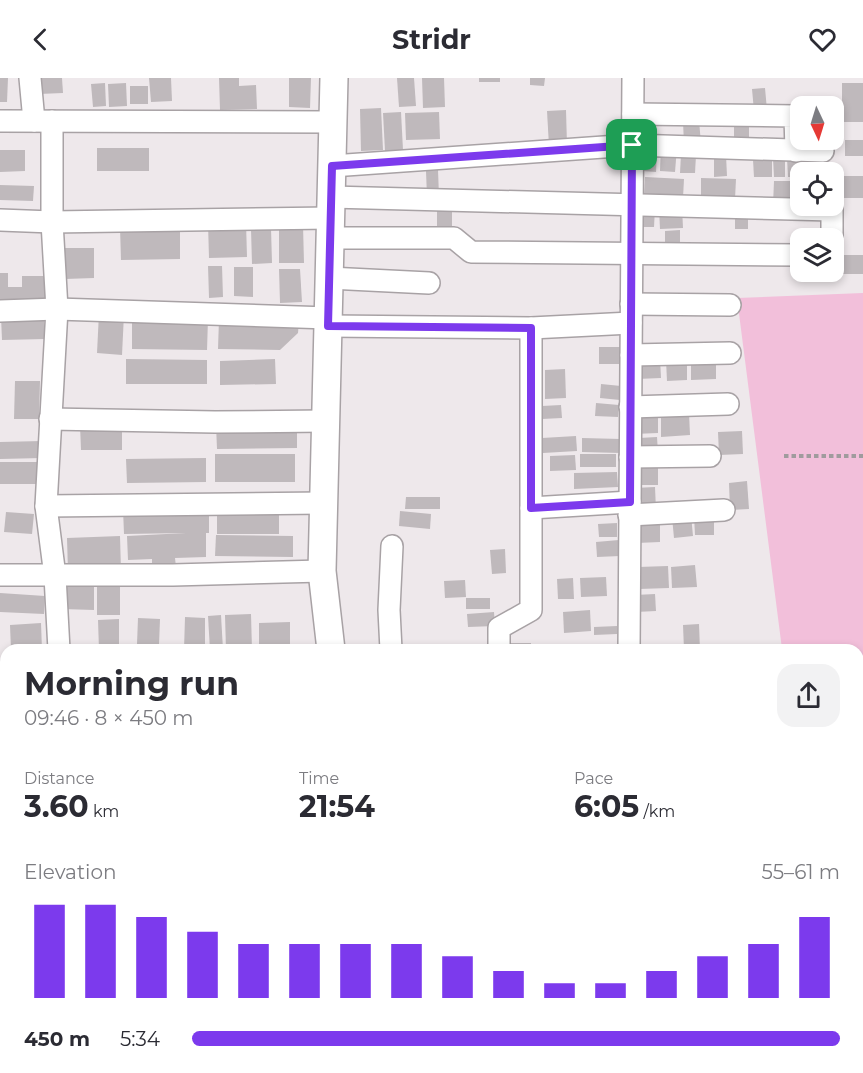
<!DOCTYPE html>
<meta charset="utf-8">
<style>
:root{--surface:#fff;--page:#f2f2f3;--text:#2b2b33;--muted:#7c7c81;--accent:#7c3aed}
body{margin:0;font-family:Montserrat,sans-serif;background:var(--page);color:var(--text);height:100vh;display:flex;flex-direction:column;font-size:22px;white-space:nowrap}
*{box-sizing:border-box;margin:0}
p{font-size:20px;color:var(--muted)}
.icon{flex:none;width:33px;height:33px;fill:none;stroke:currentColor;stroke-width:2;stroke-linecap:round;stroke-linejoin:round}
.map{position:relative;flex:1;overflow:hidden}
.sheet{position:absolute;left:0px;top:566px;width:864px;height:430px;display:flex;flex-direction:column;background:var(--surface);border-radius:18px 18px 0 0;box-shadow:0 3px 9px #0003}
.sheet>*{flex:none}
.needle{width:39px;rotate:176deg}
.fabs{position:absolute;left:790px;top:18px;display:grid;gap:12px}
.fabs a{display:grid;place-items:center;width:54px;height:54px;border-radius:12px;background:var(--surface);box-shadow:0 3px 9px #0003;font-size:30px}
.pin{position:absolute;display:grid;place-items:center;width:51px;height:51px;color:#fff;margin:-26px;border-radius:12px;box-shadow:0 3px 9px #0006}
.round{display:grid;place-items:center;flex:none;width:63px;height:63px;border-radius:18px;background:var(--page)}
.head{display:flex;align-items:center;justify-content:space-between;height:102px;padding:0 24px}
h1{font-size:33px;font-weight:700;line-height:45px}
.figures{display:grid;grid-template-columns:repeat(3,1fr);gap:9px;height:102px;padding:6px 24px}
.figures div{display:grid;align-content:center}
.figures b{font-size:30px;font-weight:700}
.figures small{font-size:16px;font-weight:400}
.figures p{font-size:16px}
.chart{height:168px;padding:12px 24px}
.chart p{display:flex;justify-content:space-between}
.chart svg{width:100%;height:108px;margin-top:6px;stroke:var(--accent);stroke-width:6}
ul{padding:0 24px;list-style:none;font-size:20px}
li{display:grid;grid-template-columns:96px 72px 1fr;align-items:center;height:45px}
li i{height:15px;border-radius:8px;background:var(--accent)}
header{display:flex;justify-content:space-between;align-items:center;height:78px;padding:0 24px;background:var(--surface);font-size:27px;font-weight:700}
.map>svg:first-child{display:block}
</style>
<header><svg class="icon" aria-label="back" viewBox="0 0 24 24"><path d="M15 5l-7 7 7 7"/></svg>Stridr<svg class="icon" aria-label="heart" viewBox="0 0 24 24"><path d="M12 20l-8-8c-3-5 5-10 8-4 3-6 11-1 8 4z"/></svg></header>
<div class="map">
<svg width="863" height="995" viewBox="0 0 863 995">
<rect width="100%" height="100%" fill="#eee8eb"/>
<g fill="#f2bfda">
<path d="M863,215V614H858V572L782,571L737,220Z"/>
<path d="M863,913V995H404V990H858V914Z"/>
</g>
<g fill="#bfb9bc">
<path d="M0,0H8L7,24H0Z"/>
<path d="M39,0H62L63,15L39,16Z"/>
<path d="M149,0H171L172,23L151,24Z"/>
<path d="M219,0H239V8L256,7L257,31L220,32Z"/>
<path d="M289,0H311L310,30L289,29Z"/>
<path d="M397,0H414L416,28L399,29Z"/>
<path d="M422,0H444L445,29L423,30Z"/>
<rect x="479" y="0" width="21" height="4"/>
<path d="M530,0H545L544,8L530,7Z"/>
<path d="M105,5L106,28L93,29L91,6Z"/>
<path d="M126,5L127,28L109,29L108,6Z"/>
<rect x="842" y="5" width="21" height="39"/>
<rect x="130" y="8" width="18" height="18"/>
<path d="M765,10L767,32L754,33L752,11Z"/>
<path d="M381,30L383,72L361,73L360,31Z"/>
<path d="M566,32L567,67L549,68L547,33Z"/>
<path d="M401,34L403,72L385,73L383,35Z"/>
<path d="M439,34L440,61L406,62L405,35Z"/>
<rect x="734" y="41" width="15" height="26"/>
<path d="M699,42L701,66L684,67L683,43Z"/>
<rect x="845" y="62" width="18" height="16"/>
<path d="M661,68L677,69L675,94L660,93Z"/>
<rect x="97" y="70" width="52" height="23"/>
<path d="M0,72H25V93L0,94Z"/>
<path d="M644,72L657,73L656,94L642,93Z"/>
<path d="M681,76L696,77L695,95H680Z"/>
<path d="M714,77H726L727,98L714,99Z"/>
<path d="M773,80H785V99H774Z"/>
<path d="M787,80H800V99H788Z"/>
<path d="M753,82H772V99H754Z"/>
<path d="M802,82H819V94H803Z"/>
<path d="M438,92L439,118L427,119L426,93Z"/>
<path d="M838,98H863V120H837Z"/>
<path d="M645,99L684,101L683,120L644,118Z"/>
<path d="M701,100L736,101L735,121L701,120Z"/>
<path d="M774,103H791V128L773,127Z"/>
<path d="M0,107L34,108L33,123L0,122Z"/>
<rect x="437" y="122" width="15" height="27"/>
<path d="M682,129L683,150L660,151L659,130Z"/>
<path d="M641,130H655L654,149H641Z"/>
<rect x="735" y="130" width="13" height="21"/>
<path d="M246,144L247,179L209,180L208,145Z"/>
<path d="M279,147H303L304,185H279Z"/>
<path d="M180,149V181L121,182L120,150Z"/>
<path d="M271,150L272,185L252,186L251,151Z"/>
<path d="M680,152V168L665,169V153Z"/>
<path d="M65,170H94V200L65,201Z"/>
<rect x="840" y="177" width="23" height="19"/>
<path d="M208,188H222L223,219L209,220Z"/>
<path d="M234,189H253V219L234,218Z"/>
<path d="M279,191H300L302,224L280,225Z"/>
<path d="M0,195H8V209H22V198H46V227H0Z"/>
<path d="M99,235L124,236L122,277L97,275Z"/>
<path d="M44,238L45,261L2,262L1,239Z"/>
<path d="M132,240L208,241L207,272L132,271Z"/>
<path d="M219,241L299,243L298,255L280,272L218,271Z"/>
<rect x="599" y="269" width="22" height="17"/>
<path d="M716,279V301L691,302V280Z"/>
<path d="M660,280L661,300L637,301L636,281Z"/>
<path d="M126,281L207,282V306H126Z"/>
<path d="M275,281L276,306L220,307V283Z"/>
<path d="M687,281V302L667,303L666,282Z"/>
<path d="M565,291L566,320L545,321V292Z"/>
<path d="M15,303H40L39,341H14Z"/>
<path d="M601,306L621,308L620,322L600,320Z"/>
<path d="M596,325L619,327L618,339L595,338Z"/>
<path d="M561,327L562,340L542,341V328Z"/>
<path d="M689,335L690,357L661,359V336Z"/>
<path d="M658,336V355L634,356L633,337Z"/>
<path d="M297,345V370L217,371L216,347Z"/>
<path d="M80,347H122V372H81Z"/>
<path d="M742,353L743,376L719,377L718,354Z"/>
<path d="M576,358L577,373L543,375L542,360Z"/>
<path d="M657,359L658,376L640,377L639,360Z"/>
<path d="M582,360L621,361V375L582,374Z"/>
<path d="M42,363V380L0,381V364Z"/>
<rect x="215" y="376" width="80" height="28"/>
<rect x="580" y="376" width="36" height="13"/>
<path d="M575,377L576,392L550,393V378Z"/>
<path d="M206,380V404L127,405L126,381Z"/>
<path d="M658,383V407H634V384Z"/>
<rect x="0" y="384" width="46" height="22"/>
<path d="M617,394L618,409L574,411V395Z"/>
<path d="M747,403L749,431L730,432L729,405Z"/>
<path d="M655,409L656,432L635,433L634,410Z"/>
<path d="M406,419H440V431H405Z"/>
<path d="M209,429V455H206V479L175,480L176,489L152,490V481L128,482L127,458L186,455L124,456L123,431Z"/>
<rect x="217" y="432" width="62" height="24"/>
<path d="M400,433L431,436L430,451L399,448Z"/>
<path d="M6,434L34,436L32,456L4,454Z"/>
<path d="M691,437L693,458L674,460L672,439Z"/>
<path d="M694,438H714V457H695Z"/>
<path d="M636,439H660V464L637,465Z"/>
<path d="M617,445V459H599L598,446Z"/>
<path d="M216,457L293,458V479L215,478Z"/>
<path d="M120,458L121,493L68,494L67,460Z"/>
<path d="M619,462L620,478L597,479L596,464Z"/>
<path d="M505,471L506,495L492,496L490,472Z"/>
<path d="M695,487L697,509L672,510L671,489Z"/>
<path d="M668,488L669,510L639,511L638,489Z"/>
<path d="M606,499L607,518L581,519L580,500Z"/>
<path d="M573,500L574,521H558L557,501Z"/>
<path d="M63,502L94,503V532L62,531Z"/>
<rect x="97" y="502" width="23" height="35"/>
<path d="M465,502L466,519L445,520L444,503Z"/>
<path d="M0,515L45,518L44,536L0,534Z"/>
<path d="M655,516L656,533L636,534L635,517Z"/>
<rect x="466" y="520" width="24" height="11"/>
<path d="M590,532L591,553L564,555L563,534Z"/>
<path d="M494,534L495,548L468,549L467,536Z"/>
<path d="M251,536L252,572H226L225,537Z"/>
<path d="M221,537L223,572H210L208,538Z"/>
<path d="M185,539L205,540V572H184Z"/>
<path d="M138,540L160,541L159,567L137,566Z"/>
<path d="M119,541V572H99L98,542Z"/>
<path d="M290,544V569L259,572V545Z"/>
<path d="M41,545L42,572H11L10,547Z"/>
<path d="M699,546L700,572H684L683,547Z"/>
<path d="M617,548V556L594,557V549Z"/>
<rect x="505" y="565" width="26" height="7"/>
<path d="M863,744V765L858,766V745Z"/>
<rect x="0" y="790" width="6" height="59"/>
<path d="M863,819V862H860L858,820Z"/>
</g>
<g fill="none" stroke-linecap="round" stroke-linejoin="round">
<defs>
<path id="service" d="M858,799L863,800"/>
<g id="minor">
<path d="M30,0L34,43"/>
<path d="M633,36L795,38L796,73"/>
<path d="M0,43L332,44"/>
<path d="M52,43V144L57,231L46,428L55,498L59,572"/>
<path d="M332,88L632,67L823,73"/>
<path d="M331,119L832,132V160"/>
<path d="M0,142L52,144L331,140"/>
<path d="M330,160H454L471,174L801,177"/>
<path d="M329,200L429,205"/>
<path d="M631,226L730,227"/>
<path d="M0,233L57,231L328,240"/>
<path d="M328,248L531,250L631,245"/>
<path d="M631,277L730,275"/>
<path d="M630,329L728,326"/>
<path d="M50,341L215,344L326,343"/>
<path d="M630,379L710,378"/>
<path d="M46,428L324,425"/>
<path d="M531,430L630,424"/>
<path d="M629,437L724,432"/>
<path d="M0,497H173L322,493"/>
<path d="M391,572L389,532L392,468"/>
<path d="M499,572V550L531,532V250"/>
<path d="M629,572L633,0"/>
<path d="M0,603H6"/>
<path d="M251,990V995"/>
</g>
<path id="tertiary" d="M331,572L322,493L334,0"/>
<g id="secondary">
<path d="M0,772L6,774"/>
<path d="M858,882H863"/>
<path d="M858,907L863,906"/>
<path d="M117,995L154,990"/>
</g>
</defs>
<use href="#service" stroke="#a8a2a5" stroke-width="14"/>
<use href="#minor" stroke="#a8a2a5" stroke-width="24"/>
<use href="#tertiary" stroke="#a8a2a5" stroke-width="30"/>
<use href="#secondary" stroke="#a8a2a5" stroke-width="33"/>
<path stroke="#a09b9d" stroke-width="4" stroke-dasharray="4.5 3" stroke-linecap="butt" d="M784,378H863"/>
<use href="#service" stroke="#fff" stroke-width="10"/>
<use href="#minor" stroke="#fff" stroke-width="21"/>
<use href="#tertiary" stroke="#fff" stroke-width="27"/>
<use href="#secondary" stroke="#fff" stroke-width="30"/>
</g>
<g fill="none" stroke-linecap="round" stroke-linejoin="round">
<defs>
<path id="route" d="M632,67L630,424L531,430V250L328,248L332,88Z"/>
</defs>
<use href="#route" stroke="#fff" stroke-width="12"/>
<use href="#route" stroke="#7c3aed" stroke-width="8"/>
</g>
</svg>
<div class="fabs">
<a><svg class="needle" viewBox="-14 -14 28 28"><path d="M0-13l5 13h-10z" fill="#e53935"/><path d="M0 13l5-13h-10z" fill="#7c7c81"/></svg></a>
<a><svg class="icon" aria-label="locate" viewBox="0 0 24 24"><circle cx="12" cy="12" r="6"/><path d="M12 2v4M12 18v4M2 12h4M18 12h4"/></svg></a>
<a><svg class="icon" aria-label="layers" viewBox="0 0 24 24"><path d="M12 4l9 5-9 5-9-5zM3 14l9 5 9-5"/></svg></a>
</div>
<div class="pin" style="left:632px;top:67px;background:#1e9e55"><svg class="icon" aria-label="arrive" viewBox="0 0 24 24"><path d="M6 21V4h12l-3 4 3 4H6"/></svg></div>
<section class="sheet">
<div class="head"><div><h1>Morning run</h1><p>09:46 · 8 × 450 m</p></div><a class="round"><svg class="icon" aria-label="share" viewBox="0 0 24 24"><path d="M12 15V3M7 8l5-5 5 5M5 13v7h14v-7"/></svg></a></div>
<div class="figures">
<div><p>Distance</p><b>3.60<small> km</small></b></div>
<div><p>Time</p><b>21:54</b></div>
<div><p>Pace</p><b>6:05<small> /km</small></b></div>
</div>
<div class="chart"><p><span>Elevation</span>55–61 m</p>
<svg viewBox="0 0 160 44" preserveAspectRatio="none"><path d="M5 44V6M15 44V6M25 44V11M35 44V17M45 44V22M55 44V22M65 44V22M75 44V22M85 44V27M95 44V33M105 44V38M115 44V38M125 44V33M135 44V27M145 44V22M155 44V11"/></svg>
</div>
<ul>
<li><b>450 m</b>5:34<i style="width:100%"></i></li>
</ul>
</section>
</div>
